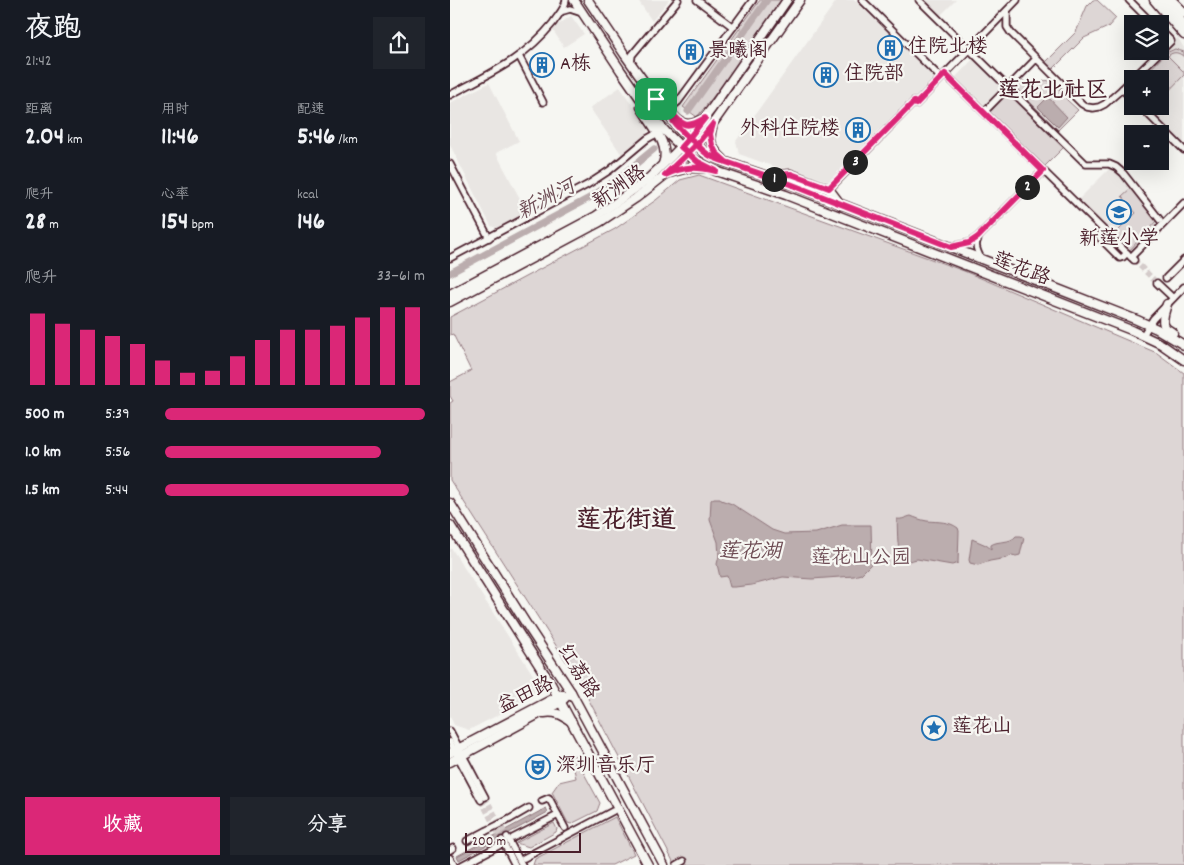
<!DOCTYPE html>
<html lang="zh">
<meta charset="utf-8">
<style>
:root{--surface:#171b24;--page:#20242c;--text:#f1f3f6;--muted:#9ea1a6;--accent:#db2777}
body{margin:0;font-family:Dekko,"LXGW WenKai TC",sans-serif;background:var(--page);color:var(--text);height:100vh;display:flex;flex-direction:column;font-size:19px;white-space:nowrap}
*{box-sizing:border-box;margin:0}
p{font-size:16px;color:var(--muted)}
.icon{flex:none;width:28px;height:28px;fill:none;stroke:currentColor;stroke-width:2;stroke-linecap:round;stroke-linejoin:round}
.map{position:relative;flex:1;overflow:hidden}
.panel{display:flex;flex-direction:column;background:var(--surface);width:450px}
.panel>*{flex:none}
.controls{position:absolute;left:674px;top:15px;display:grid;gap:10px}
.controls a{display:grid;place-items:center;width:45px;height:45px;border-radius:0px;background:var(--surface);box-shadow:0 5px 20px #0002;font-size:25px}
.scale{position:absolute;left:15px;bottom:12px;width:116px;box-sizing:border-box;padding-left:5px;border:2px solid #4a1f2b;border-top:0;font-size:14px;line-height:18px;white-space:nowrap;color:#4a1f2b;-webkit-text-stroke:4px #f6f6f2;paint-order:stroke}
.pin{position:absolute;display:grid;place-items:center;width:42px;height:42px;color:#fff;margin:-21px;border-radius:10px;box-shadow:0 2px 8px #0006}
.km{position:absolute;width:25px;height:25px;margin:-12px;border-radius:50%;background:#222;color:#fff;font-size:14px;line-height:25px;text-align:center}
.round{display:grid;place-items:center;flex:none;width:52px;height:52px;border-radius:0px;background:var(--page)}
.headline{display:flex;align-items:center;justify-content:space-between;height:85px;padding:0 25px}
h1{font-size:28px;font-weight:700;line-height:38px}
.stats{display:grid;grid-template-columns:repeat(3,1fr);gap:8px;height:85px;padding:5px 25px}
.stats div{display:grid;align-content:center}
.stats b{font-size:25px;font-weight:700}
.stats small{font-size:14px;font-weight:400}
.stats p{font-size:14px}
.chart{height:140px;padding:10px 25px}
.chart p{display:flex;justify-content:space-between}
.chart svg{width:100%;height:90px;margin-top:5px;stroke:var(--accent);stroke-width:6}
.cta{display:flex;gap:10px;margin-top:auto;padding:10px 25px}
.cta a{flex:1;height:58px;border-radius:0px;background:var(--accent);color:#fff;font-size:20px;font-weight:700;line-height:58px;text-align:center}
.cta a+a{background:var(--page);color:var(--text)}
ul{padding:0 25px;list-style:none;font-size:16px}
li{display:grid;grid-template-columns:80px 60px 1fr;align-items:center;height:38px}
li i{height:12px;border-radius:6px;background:var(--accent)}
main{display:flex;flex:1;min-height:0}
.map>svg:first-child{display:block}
</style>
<main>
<section class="panel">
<div class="headline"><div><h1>夜跑</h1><p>21:42</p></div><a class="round"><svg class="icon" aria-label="share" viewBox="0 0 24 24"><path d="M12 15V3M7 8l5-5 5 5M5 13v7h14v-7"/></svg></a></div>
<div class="stats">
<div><p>距离</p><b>2.04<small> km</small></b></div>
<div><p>用时</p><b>11:46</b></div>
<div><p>配速</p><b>5:46<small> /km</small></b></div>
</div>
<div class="stats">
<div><p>爬升</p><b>28<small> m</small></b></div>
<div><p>心率</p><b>154<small> bpm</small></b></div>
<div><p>kcal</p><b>146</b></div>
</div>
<div class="chart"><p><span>爬升</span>33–61 m</p>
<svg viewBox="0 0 160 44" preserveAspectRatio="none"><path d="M5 44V9M15 44V14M25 44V17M35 44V20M45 44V24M55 44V32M65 44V38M75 44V37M85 44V30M95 44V22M105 44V17M115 44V17M125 44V15M135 44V11M145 44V6M155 44V6"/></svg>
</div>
<ul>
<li><b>500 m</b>5:39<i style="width:100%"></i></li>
<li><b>1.0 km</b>5:56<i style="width:83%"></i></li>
<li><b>1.5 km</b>5:44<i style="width:94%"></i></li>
</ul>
<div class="cta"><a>收藏</a><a>分享</a></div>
</section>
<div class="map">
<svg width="734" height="865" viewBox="0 0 734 865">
<rect width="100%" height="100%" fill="#f6f6f2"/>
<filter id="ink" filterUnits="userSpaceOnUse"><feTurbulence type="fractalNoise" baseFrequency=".02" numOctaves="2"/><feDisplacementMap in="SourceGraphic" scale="10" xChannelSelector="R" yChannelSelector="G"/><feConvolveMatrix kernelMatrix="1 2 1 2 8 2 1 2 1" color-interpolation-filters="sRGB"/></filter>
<g filter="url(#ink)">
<g fill="#e9e6e3">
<path d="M188,0H219L202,21Z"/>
<path d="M387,0H405L485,78L378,186L289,154L286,141Z"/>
<path d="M474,0H506L490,16Z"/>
<path d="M121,16L134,34L114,47L102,29Z"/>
<path d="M728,38L734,48V147L693,106H710V79H689Z"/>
<path d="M524,58L553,87L534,107L505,78Z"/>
<path d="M39,83L69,141L46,153L77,212L47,228L41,226L0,145V103Z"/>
<path d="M170,87L199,129L194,137L172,155L140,108Z"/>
<path d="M662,166L678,183L710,222L679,254L627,201Z"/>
<path d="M0,549H2L87,681L83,697L19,730L4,725L0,716Z"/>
</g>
<g fill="#ddd6d5" stroke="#947a80">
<path d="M310,0H332L274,83L247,117L233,107Z"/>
<path d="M643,0H647L666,18L658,27L634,38L602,70L595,63L626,32L637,6Z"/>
<path d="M725,49L734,52V57C729,52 723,51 718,56L733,71L734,70V75L710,100V79H691L716,53Z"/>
<path d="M570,78L585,91L591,85L592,82C601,76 607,89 614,93L613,94L617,99V100L628,110L608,130L565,87V83Z"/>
<path d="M559,92L614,147L594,167L539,112Z"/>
<path d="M249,175L514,271L707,353L734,373V865H225L130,683L0,480V403L3,401L0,396V382L21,371L3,334L0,335V317L165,229L206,200L230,180Z"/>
<path d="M681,188L707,220L679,251L663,236L686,213L672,196Z"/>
<path d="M124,755L150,803L147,811L121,824L118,823L102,792L109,782L126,778L121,756Z"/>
<path d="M165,817L184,854L162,865H83L85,859Z"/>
<path d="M104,823L107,829L106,832L79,847L66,843Z"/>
</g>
<g fill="#bbadae" stroke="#8e747a">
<path d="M598,97L617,117L608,127L588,107Z"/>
<path d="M264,498H270L271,500L282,504L322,530L334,534L366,533L392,525H421L422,563L411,574L404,576L362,579L333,577L302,585L285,587H280L277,576L270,577L267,564L269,556L268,542L260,520L261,500Z"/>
<path d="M461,516C466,518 471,520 477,521C488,522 499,521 508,528L509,531L508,563L502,565L467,559L455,562C446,554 448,532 447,519C452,520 456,517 461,516Z"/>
<path d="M566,536H571L574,538L570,555L566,556L562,555L557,558L540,561L528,565L520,563L519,560L522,539L536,545L541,549V545C548,540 560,544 566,536Z"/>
<path d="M96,808L98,812L9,860L7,856Z"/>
</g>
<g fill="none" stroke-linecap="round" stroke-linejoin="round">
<g stroke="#bbadae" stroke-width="7">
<path d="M238,111L317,0"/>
<path d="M0,273L141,197L165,181L204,149"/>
</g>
<g stroke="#d4cbca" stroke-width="5.5" stroke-dasharray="5.5 3" stroke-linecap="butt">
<path d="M684,260L707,283"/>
<path d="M35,797L57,837"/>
<path d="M31,800L52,840"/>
</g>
<defs>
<g id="minor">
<path d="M247,0L283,27"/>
<path d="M412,0L491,78"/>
<path d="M469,0L636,164H659L666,167L673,173L710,220"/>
<path d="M679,0L703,24"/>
<path d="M113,11L120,9L132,13"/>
<path d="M557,11V27L561,33L632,104L637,107L643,108L649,107L655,104L672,89L721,41L710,30"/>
<path d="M69,56L93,102"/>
<path d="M181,63L182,55L228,0"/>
<path d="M495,74L684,260"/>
<path d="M672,89L682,99"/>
<path d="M0,95C41,73 73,60 103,23C108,15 115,9 116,0"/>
<path d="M690,106L734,150"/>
<path d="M217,107H222L228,102L303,0"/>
<path d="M534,112L586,59"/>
<path d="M0,164L39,238"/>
<path d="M379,189L464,102L466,104L567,0"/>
<path d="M654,231L651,234L650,238L670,258L673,257L677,253"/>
<path d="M528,239C524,246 528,252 531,259"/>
<path d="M501,247L519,243L528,237L593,171"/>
<path d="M681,257L734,203"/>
<path d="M0,258L137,185L160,170L197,139L204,135L209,137"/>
<path d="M716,278L734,260"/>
<path d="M707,283L723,298"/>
<path d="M693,335L703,319L734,287"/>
<path d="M0,731L35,797"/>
<path d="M0,742L31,800"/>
<path d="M92,801L99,798L115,828"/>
<path d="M60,819L79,808"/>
<path d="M57,837L72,865"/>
<path d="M63,838L108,815"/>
<path d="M52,840L65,865"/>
<path d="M17,841L36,831"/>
<path d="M0,850L3,848"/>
<path d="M0,858L4,865"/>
<path d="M74,858L163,811"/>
<path d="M12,865L50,845"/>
<path d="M227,865L234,861"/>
</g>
<g id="major">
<path d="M124,0L171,71L206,121L216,132L243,159L266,171L336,195L681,330L711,344L734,360"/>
<path d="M138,0L175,55L218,115L231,131L247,144L254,152L270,160L340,184L687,320L707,329L734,345"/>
<path d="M704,0L734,35"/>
<path d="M191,107C200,124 221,144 213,164"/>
<path d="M224,116C233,127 242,125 253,119"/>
<path d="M262,128C258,141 263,150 273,159"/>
<path d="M219,173L238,168H254"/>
<path d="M319,176L341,174L379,189L391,205"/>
<path d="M0,294L146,216L165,203L197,180L223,155L239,138L262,108L337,0"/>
<path d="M0,302L150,222L186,198L215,175L254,136L350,0"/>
<path d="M717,304C715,311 710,322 716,328C718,330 721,331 723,333"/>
<path d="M0,503L75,622L121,692L214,865"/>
<path d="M0,525L101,684L198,865"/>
<path d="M94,713C106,711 112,715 122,722"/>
<path d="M0,753L112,694"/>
<path d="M0,762L111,702L121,692"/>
</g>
<g id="highway">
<path d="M713,0L734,25"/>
<path d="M721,0L734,13"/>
</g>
</defs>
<use href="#minor" stroke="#4a1f2b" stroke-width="9"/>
<use href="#major" stroke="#4a1f2b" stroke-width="11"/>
<use href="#highway" stroke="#4a1f2b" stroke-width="12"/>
<use href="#minor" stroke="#f6f6f2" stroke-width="5.5"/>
<use href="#major" stroke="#f6f6f2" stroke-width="8"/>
<use href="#highway" stroke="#f6f6f2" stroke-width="9"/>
<defs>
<path id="minor-bridge" d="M36,831L60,819"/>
</defs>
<use href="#minor-bridge" stroke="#4a1f2b" stroke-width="9" stroke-linecap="butt"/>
<use href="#minor-bridge" stroke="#f6f6f2" stroke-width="5.5"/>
</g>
</g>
<g fill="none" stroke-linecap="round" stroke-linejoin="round" filter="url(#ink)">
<defs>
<path id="route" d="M206,99L227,126L239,138L231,147L238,153L215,175C234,166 246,166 266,171L248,162L238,153L247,144C255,155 264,158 276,162L340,184L501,247L519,243L528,237L593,171L495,74L466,104L464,102L379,188L341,174L316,176L276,162L266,153L262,145L260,134L263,124L247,144L239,138L255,118C232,132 231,122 216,107C214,104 210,102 206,99"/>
</defs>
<use href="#route" stroke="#fff" stroke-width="10"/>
<use href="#route" stroke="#db2777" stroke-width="6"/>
</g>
<defs>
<symbol id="building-ring" viewBox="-11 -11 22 22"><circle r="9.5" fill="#f6f6f2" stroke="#1f6fb2" stroke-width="1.5"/><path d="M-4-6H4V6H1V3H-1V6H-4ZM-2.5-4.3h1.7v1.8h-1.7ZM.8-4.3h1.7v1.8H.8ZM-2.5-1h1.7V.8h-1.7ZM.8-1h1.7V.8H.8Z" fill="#1f6fb2"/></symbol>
<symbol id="school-ring" viewBox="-11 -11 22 22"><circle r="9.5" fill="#f6f6f2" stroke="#1f6fb2" stroke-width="1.5"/><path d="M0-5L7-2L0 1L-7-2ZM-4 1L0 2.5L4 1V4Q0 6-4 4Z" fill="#1f6fb2"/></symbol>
<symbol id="sight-ring" viewBox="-11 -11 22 22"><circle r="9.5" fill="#f6f6f2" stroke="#1f6fb2" stroke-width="1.5"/><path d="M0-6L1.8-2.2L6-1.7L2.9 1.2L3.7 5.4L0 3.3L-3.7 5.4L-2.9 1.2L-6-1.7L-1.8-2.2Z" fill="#1f6fb2"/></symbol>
<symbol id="theatre-ring" viewBox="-11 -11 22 22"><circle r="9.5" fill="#f6f6f2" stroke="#1f6fb2" stroke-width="1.5"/><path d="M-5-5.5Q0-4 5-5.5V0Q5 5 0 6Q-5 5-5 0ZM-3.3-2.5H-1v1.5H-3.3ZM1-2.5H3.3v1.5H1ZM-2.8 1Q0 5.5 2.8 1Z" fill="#1f6fb2"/></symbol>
</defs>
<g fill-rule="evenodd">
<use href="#building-ring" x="426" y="34" width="28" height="28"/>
<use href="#building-ring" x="227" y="38" width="28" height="28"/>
<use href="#building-ring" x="78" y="51" width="28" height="28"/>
<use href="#building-ring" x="362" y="61" width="28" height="28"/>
<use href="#building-ring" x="394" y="116" width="28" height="28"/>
<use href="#school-ring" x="655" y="198" width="28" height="28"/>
<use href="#sight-ring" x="470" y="714" width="28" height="28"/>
<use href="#theatre-ring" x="74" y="753" width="28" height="28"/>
</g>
<g text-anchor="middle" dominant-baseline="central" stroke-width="4.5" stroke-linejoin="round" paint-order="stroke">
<g font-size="20" fill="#4a1f2b" stroke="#f6f6f2" text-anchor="start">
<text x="458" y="48">住院北楼</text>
<text x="258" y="52">景曦阁</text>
<text x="110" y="65">A栋</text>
<text x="394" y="75">住院部</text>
<text x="390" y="130" text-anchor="end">外科住院楼</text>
<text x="669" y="240" text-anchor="middle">新莲小学</text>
<text x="502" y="728">莲花山</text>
<text x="106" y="767">深圳音乐厅</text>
</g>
<g font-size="20" fill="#4a1f2b" stroke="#f6f6f2">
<text transform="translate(170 188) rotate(-35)">新洲路</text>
<text transform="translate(571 270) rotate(21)">莲花路</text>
<text transform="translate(127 672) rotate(58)">红荔路</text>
<text transform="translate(76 696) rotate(-26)">益田路</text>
</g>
<g font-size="20" fill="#6f4d56" stroke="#f6f6f2">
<text x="411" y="559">莲花山公园</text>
</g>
<g font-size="21" font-style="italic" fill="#6c4a52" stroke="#f6f6f2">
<text transform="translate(97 201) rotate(-28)">新洲河</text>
<text x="300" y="553">莲花湖</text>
</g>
<g font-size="22" font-weight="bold" fill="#4a1f2b" stroke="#f6f6f2">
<text x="603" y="91">莲花北社区</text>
</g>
<g font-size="25" font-weight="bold" fill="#4a1f2b" stroke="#f6f6f2">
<text x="176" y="522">莲花街道</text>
</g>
</g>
</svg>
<div class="controls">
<a><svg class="icon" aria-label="layers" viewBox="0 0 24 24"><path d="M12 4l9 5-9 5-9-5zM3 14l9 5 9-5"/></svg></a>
<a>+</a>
<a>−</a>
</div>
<div class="scale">200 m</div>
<div class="pin" style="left:206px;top:99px;background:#1e9e55"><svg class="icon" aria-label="arrive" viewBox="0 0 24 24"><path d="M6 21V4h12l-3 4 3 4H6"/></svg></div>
<b class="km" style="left:324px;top:179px">1</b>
<b class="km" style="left:577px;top:187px">2</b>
<b class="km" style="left:405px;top:162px">3</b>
</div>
</main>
